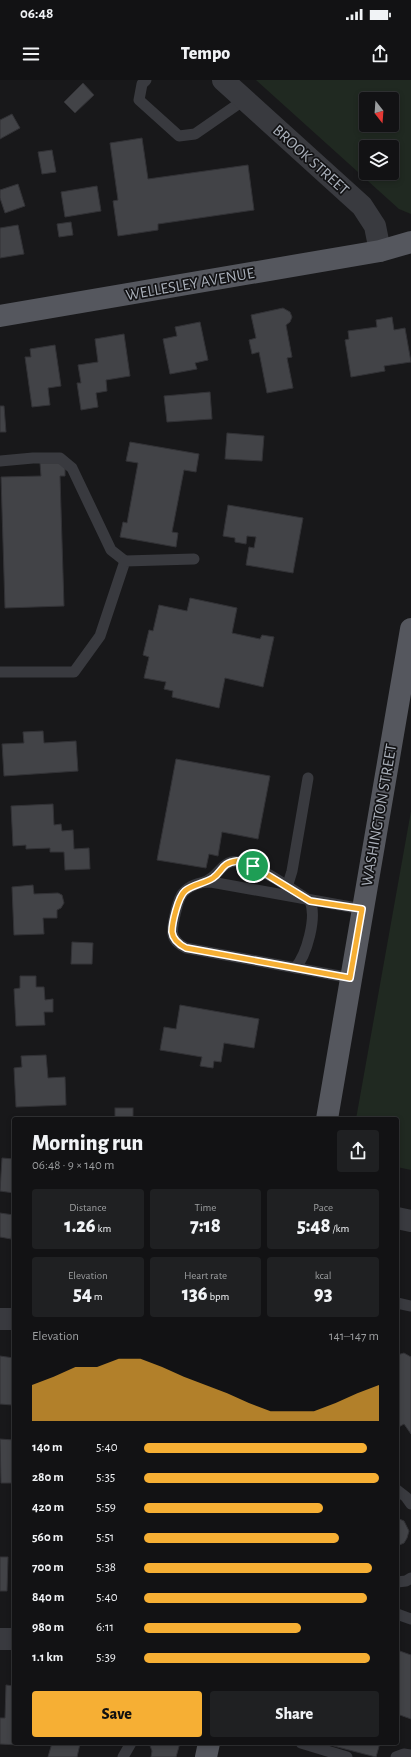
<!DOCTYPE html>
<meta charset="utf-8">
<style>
:root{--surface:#121214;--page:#1f2022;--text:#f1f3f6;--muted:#9c9ea0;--line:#313234;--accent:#f6af34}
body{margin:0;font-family:"Alegreya Sans",sans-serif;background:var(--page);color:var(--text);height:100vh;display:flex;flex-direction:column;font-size:15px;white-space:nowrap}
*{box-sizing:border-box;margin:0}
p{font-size:13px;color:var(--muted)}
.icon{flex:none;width:22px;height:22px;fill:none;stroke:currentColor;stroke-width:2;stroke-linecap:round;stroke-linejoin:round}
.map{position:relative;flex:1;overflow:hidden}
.sheet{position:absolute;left:12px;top:1037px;width:387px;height:628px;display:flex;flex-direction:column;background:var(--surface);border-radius:4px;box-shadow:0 2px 6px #0003,0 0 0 1px var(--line)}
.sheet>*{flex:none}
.needle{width:26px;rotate:163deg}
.buttons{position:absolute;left:359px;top:12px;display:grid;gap:8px}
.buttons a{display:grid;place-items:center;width:40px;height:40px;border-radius:4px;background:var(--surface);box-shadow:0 2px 6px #0003,0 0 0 1px var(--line);font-size:20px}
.pin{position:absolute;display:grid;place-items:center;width:34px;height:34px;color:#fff;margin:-17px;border:2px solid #fff;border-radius:50%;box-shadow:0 1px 4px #0007}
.round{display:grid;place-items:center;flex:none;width:42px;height:42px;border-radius:4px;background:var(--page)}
.headline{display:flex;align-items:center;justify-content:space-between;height:68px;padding:0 20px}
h1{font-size:22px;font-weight:800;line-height:30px}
.stats{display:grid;grid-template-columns:repeat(3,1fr);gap:6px;height:68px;padding:4px 20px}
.stats div{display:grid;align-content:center;border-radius:4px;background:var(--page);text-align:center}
.stats b{font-size:20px;font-weight:800}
.stats small{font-size:11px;font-weight:400}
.stats p{font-size:11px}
.chart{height:112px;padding:8px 20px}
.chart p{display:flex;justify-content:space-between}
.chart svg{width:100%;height:72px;margin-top:4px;fill:var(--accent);opacity:.7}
.cta{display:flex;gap:8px;margin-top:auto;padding:8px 20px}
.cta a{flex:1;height:46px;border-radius:4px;background:var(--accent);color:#111;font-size:16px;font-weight:800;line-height:46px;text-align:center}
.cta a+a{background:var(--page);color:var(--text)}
ul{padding:0 20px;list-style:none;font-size:13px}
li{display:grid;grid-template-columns:64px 48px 1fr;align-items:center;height:30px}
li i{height:10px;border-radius:5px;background:var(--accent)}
.status{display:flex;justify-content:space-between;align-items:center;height:28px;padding:0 20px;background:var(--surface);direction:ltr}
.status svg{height:11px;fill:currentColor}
header{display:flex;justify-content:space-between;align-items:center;height:52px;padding:0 20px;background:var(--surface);font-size:18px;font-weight:800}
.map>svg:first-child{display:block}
</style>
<div class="status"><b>06:48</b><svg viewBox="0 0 49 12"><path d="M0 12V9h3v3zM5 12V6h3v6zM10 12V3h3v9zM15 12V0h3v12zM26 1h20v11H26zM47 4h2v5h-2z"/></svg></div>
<header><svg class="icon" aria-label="menu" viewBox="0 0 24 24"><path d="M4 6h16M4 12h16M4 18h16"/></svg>Tempo<svg class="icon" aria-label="share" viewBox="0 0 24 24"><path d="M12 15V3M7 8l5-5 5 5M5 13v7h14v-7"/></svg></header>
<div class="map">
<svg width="411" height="1677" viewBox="0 0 411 1677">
<rect width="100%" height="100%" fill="#18181a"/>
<g fill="#202921" fill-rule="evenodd">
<path d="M256,0H411V134L399,129ZM366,19H392V45H366ZM366,67H392V93H366Z"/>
<path d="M411,731V1090L397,1087V1039H356Z"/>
</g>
<g fill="#424347" stroke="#323236">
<path d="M83,3L94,15L75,33L64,22Z"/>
<path d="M12,34L20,48L0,59V40Z"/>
<path d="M142,58L148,99L248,85L254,130L158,144V150L118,156L113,121L118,120L110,63Z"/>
<path d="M52,70L56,92L42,94L38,72Z"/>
<path d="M18,104L25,126L5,133L0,118V110Z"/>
<path d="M97,106L101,131L65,137L61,112Z"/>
<path d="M71,142L73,155L59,157L57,144Z"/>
<path d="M18,145L24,174L0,178V148Z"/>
<path d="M283,228L290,232L292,237L290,242L286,245L292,277L287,278L293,308L267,313L259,272L252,274L249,260L256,258L251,235Z"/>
<path d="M392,237L394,250L405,248L411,282L384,286L385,291L351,297L345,260L349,259L348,251L377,247L376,240Z"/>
<path d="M200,242L208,280L195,283L197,289L170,294L163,259L177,256L175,247Z"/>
<path d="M124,254L130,296L106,300L107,311L96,313L98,327L81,330L77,303H81L78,285L98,282L95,259Z"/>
<path d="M55,265L61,306L48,308L50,325L32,327L25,277H31L30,269Z"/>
<path d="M210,312L212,339L167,342L164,316Z"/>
<path d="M0,326H4L6,352H0Z"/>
<path d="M227,353L264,356L262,381L225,379Z"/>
<path d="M130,362L199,374L196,392L184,390L172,452L178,453L176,467L120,457L123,442L127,443L138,383L126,381Z"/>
<path d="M40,383H65V396H60L64,526L5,528L1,397L41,396Z"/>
<path d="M228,425L303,438L293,493L246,485L249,467L254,468L256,457L247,456L246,464L235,462V458L223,456Z"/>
<path d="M190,518L237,528L232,553L260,559L262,555L274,557L263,607L225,598L219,628L172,617L173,611L164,609L166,602L144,598L149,577L143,575L149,550L153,551L159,525L187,531Z"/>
<path d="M43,651L44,663L76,661L78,691L4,696L2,664L24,663L23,652Z"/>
<path d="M176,679L270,696L258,759L222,752L218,776L209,774L206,788L157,780Z"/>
<path d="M53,724L54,745L61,744L62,751L73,750L74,769L89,768L90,789L65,790L64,772H50V768L26,769V765L13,766L11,726Z"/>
<path d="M33,805L34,814L58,813L62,815L64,823L61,828L57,830V838H43L44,854L14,855L12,807Z"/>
<path d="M72,862L93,863L92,884H71Z"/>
<path d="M20,896H36V907H44L45,920L53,919V932H44L45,945L16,946L14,909L20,908Z"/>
<path d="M180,925L259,939L254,968L224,963L221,982L214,981L213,988L200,986L202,977L160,970L164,947L176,949Z"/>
<path d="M46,975L48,998L65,997L66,1025L16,1027L14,988L22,987L21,976Z"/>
<rect x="115" y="1028" width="18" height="11"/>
<path d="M2,1078L14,1079V1113L0,1111Z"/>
<path d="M0,1133L14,1135L11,1159L0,1157Z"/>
<path d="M404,1273L411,1277V1354L404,1344L397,1348V1275Z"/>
<path d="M0,1276L14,1278L12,1325L0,1324Z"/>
<path d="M0,1359L14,1360V1403H1Z"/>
<path d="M397,1438L404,1441L409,1451L407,1458L404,1463L397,1466Z"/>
<path d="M0,1477H8L7,1511H0Z"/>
<path d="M397,1570L411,1575V1639L397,1634Z"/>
<path d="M6,1605L14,1606V1663H19L18,1665L0,1664V1638H5Z"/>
<path d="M52,1663L80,1664L77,1677H48Z"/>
<path d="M149,1663H180L176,1677H151L152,1671Z"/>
<path d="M322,1663H380L376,1677Z"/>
</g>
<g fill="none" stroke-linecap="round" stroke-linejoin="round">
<g stroke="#393a3f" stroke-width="11">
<path d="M146,0L142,4L139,20L179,56L195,54L244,20"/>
<path d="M0,381L33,378H60L72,388L111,470L125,481"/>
<path d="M0,592H74L100,556L125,481L194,479"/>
<path d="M204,802C218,797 220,785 231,782C248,777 294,811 310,821C317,837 307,875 295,888"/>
<path d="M285,814L292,791L308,698"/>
<path d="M351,898L186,868C180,865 175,862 173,855C171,848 178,818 183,813C190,805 200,802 211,802L362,829"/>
<path d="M397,1223L411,1226"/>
<path d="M397,1410L406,1417L411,1424"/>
<path d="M397,1502L406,1501L411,1498"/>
<path d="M397,1534L411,1539"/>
<path d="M301,1663L347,1677"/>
<path d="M123,1677L131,1663"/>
<path d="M396,1677L404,1674L411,1675"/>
</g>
<g stroke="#393a3f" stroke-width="22">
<path d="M397,1138L411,1141"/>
<path d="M0,1239H14"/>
<path d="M0,1559H14"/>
</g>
<path stroke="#393a3f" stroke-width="22" d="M223,0L362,126L375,146L380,171"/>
<g stroke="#55575e" stroke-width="22">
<path d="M0,236L380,171L411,162"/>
<path d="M327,1039L411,549"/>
<path d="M206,1677L209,1663"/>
</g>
</g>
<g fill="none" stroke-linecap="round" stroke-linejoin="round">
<defs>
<path id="route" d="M237,781L248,783L310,821L362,829L350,898L186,868C180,865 173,860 172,852C172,843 178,817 185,811C193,804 204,804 213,798C223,791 221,783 237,781Z"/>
</defs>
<use href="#route" stroke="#fff" stroke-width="8"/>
<use href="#route" stroke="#f6af34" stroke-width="5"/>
</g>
<g text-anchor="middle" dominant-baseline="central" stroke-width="3.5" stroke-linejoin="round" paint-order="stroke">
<g font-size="16" fill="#aab0ba" stroke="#131315">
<text transform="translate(311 80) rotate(42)">BROOK STREET</text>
<text transform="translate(190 204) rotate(-10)">WELLESLEY AVENUE</text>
<text transform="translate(379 735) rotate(-80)">WASHINGTON STREET</text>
</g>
</g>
</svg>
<div class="buttons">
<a><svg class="needle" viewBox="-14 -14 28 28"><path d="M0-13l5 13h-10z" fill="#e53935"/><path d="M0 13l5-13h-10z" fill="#9c9ea0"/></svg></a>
<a><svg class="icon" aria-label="layers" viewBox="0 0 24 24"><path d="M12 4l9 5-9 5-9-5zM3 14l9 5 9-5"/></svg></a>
</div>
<div class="pin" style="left:253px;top:786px;background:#1e9e55"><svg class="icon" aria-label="arrive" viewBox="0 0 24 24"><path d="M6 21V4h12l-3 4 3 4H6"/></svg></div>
<section class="sheet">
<div class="headline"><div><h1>Morning run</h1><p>06:48 · 9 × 140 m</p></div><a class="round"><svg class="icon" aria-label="share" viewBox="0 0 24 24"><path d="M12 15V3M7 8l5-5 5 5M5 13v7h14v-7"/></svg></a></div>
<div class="stats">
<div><p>Distance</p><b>1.26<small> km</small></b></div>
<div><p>Time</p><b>7:18</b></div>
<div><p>Pace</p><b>5:48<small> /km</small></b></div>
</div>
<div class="stats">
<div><p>Elevation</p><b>54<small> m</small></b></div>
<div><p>Heart rate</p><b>136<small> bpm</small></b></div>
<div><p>kcal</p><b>93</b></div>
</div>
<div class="chart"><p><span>Elevation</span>141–147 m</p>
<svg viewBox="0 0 160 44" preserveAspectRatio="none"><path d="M0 44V22L10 17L20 11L30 11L40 6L50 6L60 11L70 17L80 22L90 27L100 33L110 38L120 38L130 38L140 33L150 27L160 22V44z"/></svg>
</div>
<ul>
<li><b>140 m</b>5:40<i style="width:95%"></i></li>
<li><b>280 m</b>5:35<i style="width:100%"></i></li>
<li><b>420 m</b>5:59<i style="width:76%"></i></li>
<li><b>560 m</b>5:51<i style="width:83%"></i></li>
<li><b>700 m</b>5:38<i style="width:97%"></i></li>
<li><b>840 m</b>5:40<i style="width:95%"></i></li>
<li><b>980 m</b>6:11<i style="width:67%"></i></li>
<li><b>1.1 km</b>5:39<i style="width:96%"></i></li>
</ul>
<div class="cta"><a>Save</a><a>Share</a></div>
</section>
</div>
